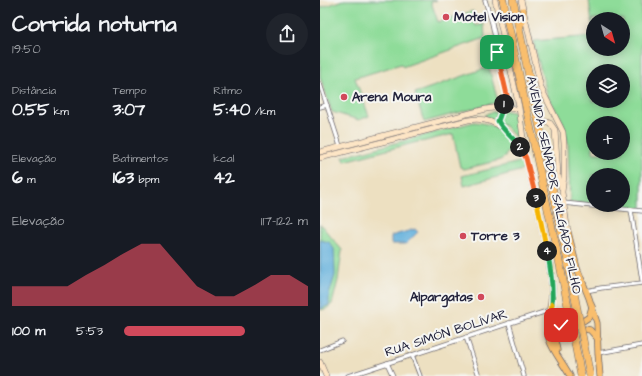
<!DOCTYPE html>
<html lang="pt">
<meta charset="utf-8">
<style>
:root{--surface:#171b24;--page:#20242c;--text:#f1f3f6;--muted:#9ea1a6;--accent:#d1495b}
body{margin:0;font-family:"Architects Daughter",sans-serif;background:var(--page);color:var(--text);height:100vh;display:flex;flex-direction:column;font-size:15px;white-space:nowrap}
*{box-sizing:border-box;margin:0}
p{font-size:13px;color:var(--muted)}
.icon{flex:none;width:22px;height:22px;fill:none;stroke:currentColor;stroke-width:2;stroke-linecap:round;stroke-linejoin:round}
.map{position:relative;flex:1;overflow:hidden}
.details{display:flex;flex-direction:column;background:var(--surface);width:320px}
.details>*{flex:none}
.needle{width:26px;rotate:143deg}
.controls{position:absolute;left:266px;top:12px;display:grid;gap:8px}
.controls a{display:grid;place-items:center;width:44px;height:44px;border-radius:50%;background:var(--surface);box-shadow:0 2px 10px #0003;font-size:20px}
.pin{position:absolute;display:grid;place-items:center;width:34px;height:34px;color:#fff;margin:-17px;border-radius:8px;box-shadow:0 2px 6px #0006}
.km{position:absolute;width:20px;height:20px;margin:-10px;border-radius:50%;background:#222;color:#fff;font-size:11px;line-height:20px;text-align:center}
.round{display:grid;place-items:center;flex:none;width:42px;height:42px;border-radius:21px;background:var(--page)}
.head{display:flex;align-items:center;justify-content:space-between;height:68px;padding:0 12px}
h1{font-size:22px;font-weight:700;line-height:30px}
.stats{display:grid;grid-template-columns:repeat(3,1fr);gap:6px;height:68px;padding:4px 12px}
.stats div{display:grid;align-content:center}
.stats b{font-size:17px;font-weight:700}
.stats small{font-size:11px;font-weight:400}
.stats p{font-size:11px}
.chart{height:112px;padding:8px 12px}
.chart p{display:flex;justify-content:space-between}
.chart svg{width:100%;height:72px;margin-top:4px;fill:var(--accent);opacity:.7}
ul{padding:0 12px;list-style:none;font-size:13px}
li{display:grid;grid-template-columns:64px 48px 1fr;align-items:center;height:30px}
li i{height:10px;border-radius:5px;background:var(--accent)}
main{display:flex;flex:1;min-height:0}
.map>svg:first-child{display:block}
</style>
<main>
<section class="details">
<div class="head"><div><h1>Corrida noturna</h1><p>19:50</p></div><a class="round"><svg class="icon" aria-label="share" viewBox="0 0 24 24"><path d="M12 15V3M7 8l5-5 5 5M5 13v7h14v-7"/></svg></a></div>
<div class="stats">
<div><p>Distância</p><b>0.55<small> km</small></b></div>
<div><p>Tempo</p><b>3:07</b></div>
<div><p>Ritmo</p><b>5:40<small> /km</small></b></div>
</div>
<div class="stats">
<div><p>Elevação</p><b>6<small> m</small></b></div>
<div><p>Batimentos</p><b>163<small> bpm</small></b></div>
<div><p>kcal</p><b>42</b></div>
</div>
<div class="chart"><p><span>Elevação</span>117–122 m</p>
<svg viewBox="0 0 160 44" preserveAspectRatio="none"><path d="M0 44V32L10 32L20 32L30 32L40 25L50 19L60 12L70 6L80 6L90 19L100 32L110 38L120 38L130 32L140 25L150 25L160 32V44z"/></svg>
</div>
<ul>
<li><b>100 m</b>5:53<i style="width:66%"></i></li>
</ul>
</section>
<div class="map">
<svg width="322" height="376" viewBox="0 0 322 376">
<rect width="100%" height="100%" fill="#f6f6f2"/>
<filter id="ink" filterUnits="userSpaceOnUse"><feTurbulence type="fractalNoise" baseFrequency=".025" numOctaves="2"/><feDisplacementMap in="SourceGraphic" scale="8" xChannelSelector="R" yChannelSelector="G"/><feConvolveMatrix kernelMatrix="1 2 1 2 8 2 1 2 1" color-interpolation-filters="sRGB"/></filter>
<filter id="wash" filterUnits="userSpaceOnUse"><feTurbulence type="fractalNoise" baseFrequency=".012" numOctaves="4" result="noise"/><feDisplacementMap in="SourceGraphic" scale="16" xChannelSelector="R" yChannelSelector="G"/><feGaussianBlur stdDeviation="0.9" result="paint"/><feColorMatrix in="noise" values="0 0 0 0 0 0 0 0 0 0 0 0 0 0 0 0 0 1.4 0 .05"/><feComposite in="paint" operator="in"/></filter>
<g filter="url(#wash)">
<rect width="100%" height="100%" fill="#ede0c1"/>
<g fill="#8edc99" stroke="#587f6a" fill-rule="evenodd">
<path d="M24,0H117L111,2L118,22L153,11L156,26L164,24L165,38L85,66L83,67L81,64L35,78L49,116L39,120L12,112L0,77V8Z"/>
<path d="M269,0H322V208L291,205H303V175H273V204L250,202L248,143L243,122L228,97L213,41L273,36V49H303V19H273V33ZM273,71H303V101H273ZM273,123H303V153H273Z"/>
<path d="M169,67L178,102L104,122L95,93Z"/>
<path d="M182,110L196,113L200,142L185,126L166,117L165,115L168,113Z"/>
<path d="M154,122C167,123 192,129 189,147C188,153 185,157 180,160L144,169L140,167L133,134L101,142V141L25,161L23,157Z"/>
<path d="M204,161L206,169L144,186L142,176Z"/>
<path d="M0,224L22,250L18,280L12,304L6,309L0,310Z"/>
</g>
<g fill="#61afdb" stroke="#42688b">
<path d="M95,229L98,232L86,244H71V236Z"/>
<path d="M0,240L9,242L14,249L15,275L9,295V305L0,309Z"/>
</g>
</g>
<g filter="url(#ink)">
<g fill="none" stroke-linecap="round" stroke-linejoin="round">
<defs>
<g id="street">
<path d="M165,0L172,23L187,95L190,101L192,108"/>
<path d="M0,84L20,146"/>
<path d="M0,107L7,105"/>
<path d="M184,107V102L187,95"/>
<path d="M243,203L322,211"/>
<path d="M311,210L322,280"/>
<path d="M266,291L281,288L322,283"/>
<path d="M189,323L204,376"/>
<path d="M146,337L159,376"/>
<path d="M0,350L22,341"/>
<path d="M278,353L322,345"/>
<path d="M92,355L100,376"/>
<path d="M67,363L73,376"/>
<path d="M28,376L230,310"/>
</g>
<g id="secondary">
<path d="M175,0L199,107L205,154"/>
<path d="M201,0L221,88L243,132L244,144V176L242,192L248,232"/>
<path d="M224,121L230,123L235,130L238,175L241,187"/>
<path d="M180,126C176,119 179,113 184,107"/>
<path d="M0,152L166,109L180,107L195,109"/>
<path d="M0,158L148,120C176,115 195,135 206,158L219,212"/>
<path d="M0,362L6,376"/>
</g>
<g id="primary">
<path d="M219,212C224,236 231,262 232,287C233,304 225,322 229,339C233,352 244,364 250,376"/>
<path d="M248,232L257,268L269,298L277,323L278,353L280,376"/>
<path d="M230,316C234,322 237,325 245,325"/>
<path d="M263,321L269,317L272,307"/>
<path d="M265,329L270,330L278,339"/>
<path d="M237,350L235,341L240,335L246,333"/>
</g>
<g id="highway">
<path d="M183,0L241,270L250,317"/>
<path d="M193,0L249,267"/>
<path d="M200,26L203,11"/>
</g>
</defs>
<use href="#street" stroke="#69646a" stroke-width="5"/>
<use href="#secondary" stroke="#69646a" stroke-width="6"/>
<use href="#primary" stroke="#69646a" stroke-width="7"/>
<use href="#highway" stroke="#69646a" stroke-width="8"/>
<use href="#street" stroke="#fff" stroke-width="3.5"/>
<use href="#secondary" stroke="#fde5c5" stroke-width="5"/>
<use href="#primary" stroke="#f9be6d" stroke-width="5.5"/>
<use href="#highway" stroke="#f9be6d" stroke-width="7"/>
<defs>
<g id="highway-bridge">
<path d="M249,267L270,376"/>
<path d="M250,317L261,376"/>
</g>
</defs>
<use href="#highway-bridge" stroke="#69646a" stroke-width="8" stroke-linecap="butt"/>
<use href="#highway-bridge" stroke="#f9be6d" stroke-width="7"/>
</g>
</g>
<g fill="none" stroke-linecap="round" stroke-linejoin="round" filter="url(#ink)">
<defs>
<path id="split-1" d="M177,52L187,95L184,104"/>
<path id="split-2" d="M184,104L178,121C183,131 194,138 200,147"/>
<path id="split-3" d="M200,147L206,158L216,198"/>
<path id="split-4" d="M216,198L227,251"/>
<path id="split-5" d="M227,251C231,269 233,286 232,304"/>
<path id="split-6" d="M232,304C231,315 228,320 241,325"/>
</defs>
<use href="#split-1" stroke="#fff" stroke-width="8"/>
<use href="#split-2" stroke="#fff" stroke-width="8"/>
<use href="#split-3" stroke="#fff" stroke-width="8"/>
<use href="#split-4" stroke="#fff" stroke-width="8"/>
<use href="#split-5" stroke="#fff" stroke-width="8"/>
<use href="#split-6" stroke="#fff" stroke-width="8"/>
<use href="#split-1" stroke="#f0652b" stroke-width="5"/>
<use href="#split-2" stroke="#22a559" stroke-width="5"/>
<use href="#split-3" stroke="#f0652b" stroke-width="5"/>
<use href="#split-4" stroke="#f5b400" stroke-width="5"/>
<use href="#split-5" stroke="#22a559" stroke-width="5"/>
<use href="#split-6" stroke="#f5b400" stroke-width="5"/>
</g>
<g fill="#d1495b" stroke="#f6f6f2" stroke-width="1.5">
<circle cx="126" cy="17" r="4"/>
<circle cx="24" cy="97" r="4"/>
<circle cx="143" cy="236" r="4"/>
<circle cx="161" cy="297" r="4"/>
</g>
<g text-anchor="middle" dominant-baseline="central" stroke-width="4" stroke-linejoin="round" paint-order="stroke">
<g font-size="13" font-weight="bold" fill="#22223b" stroke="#f6f6f2" text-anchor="start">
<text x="134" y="17">Motel Vision</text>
<text x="32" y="97">Arena Moura</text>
<text x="151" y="236">Torre 3</text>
<text x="153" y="297" text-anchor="end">Alpargatas</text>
</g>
<g font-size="13" fill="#22223b" stroke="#f6f6f2">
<text transform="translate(234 185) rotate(78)">AVENIDA SENADOR SALGADO FILHO</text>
<text transform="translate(126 333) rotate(-18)">RUA SIMÓN BOLÍVAR</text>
</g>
</g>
</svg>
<div class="controls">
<a><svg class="needle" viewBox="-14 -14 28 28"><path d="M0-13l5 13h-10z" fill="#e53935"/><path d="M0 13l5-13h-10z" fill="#9ea1a6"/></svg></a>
<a><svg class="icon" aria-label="layers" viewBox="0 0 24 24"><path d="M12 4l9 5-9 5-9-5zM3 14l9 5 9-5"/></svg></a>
<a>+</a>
<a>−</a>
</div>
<div class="pin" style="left:177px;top:52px;background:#1e9e55"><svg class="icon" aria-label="arrive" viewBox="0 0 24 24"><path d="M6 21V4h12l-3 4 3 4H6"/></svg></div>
<div class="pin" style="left:241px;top:325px;background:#d93025"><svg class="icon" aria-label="check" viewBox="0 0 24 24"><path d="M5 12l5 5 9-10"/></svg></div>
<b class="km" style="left:184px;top:104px">1</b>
<b class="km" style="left:200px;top:147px">2</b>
<b class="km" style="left:216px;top:198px">3</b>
<b class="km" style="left:227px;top:251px">4</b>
</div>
</main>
